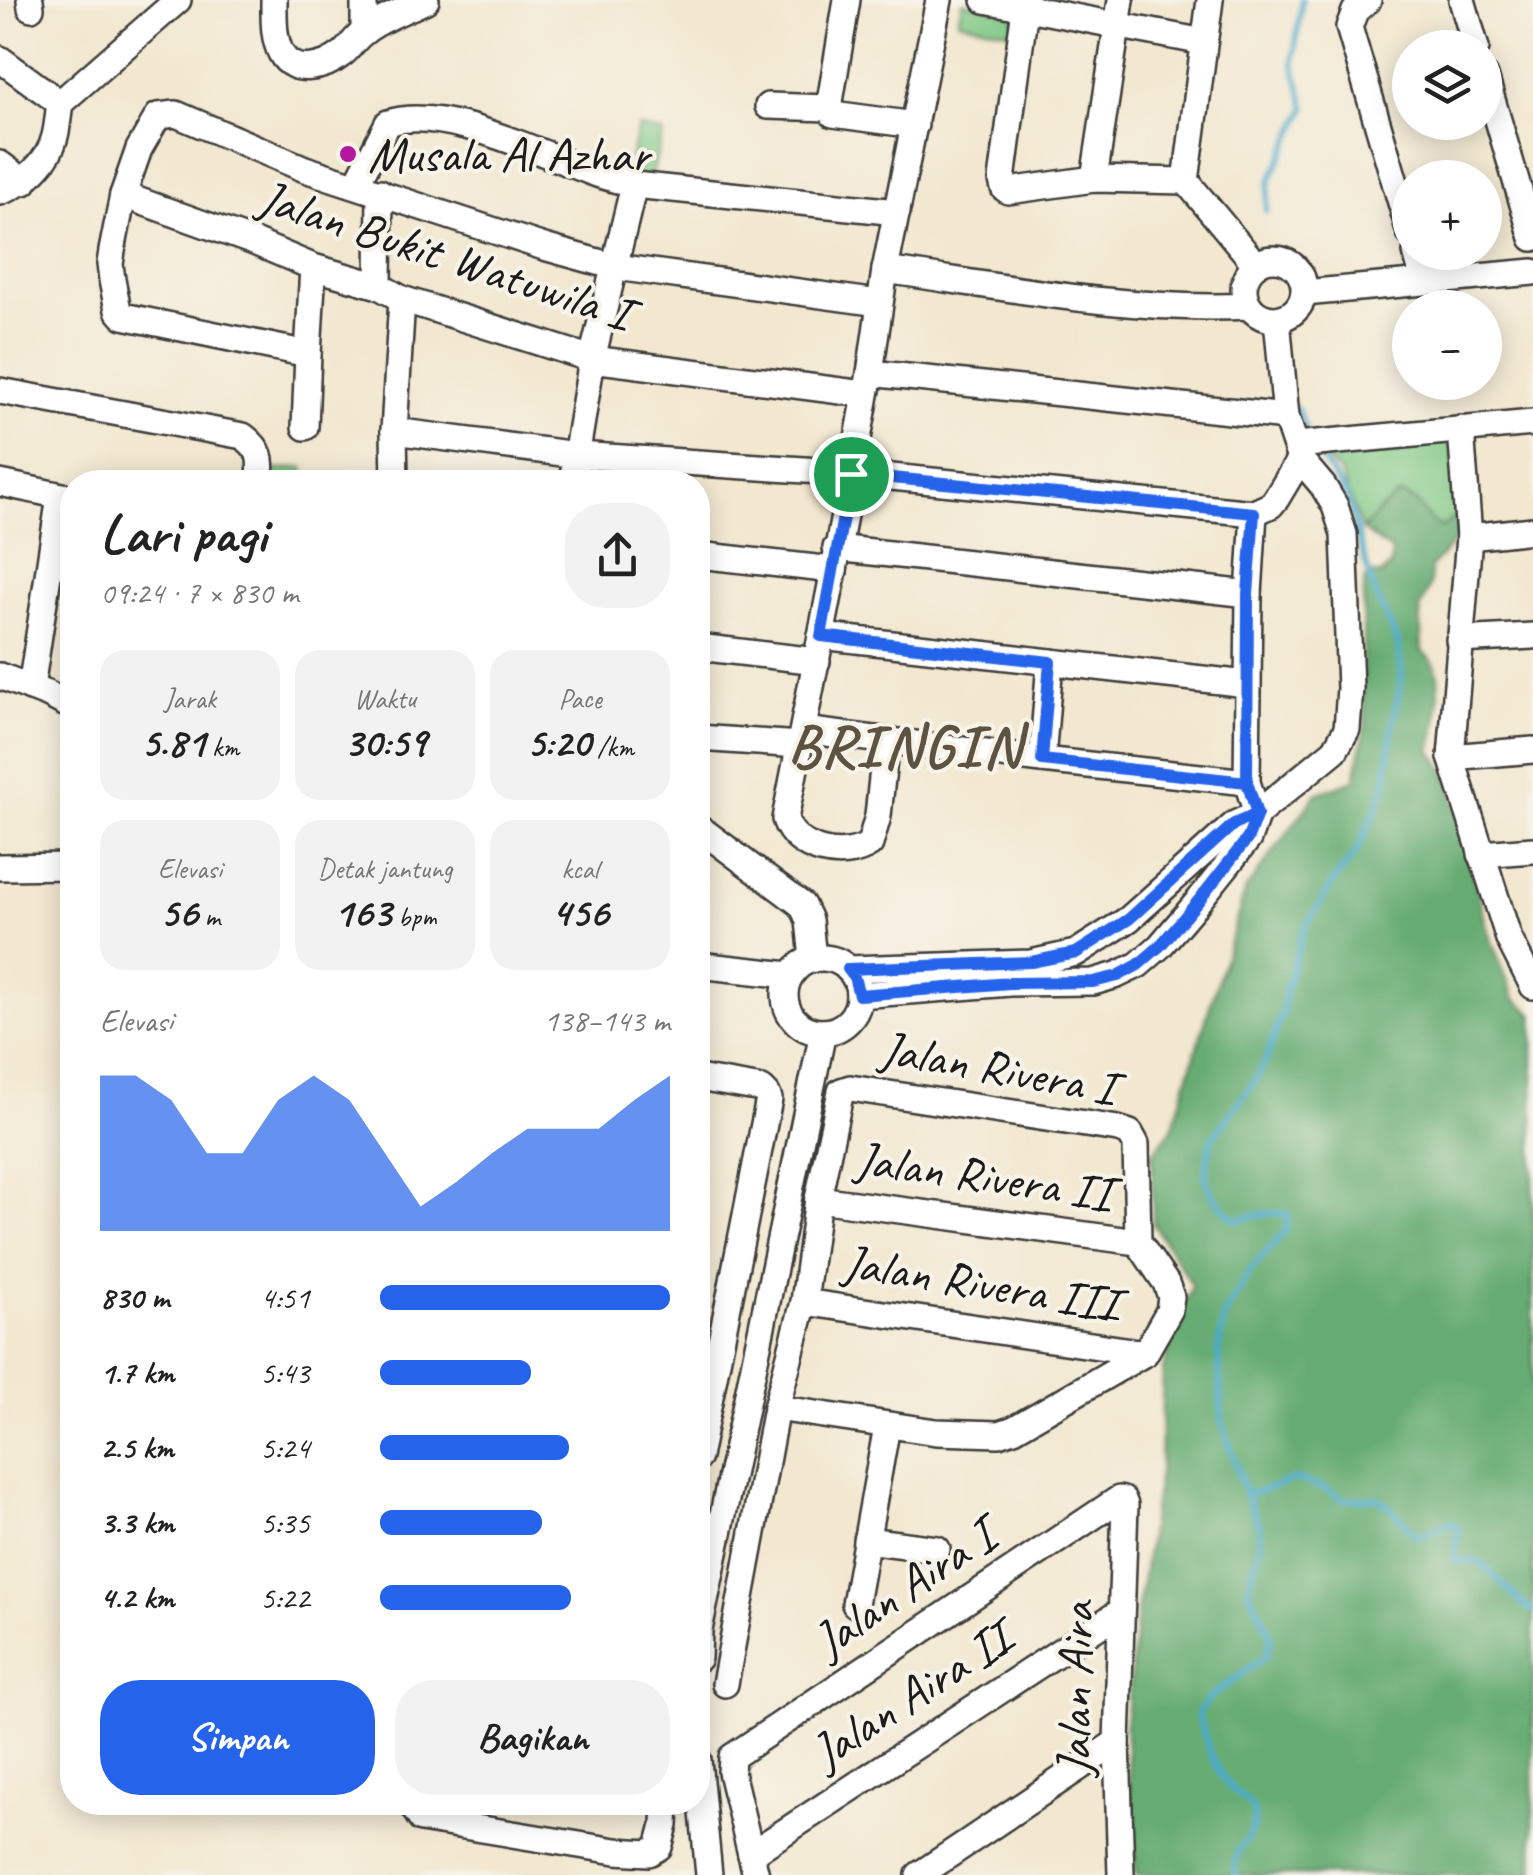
<!DOCTYPE html>
<html lang="id">
<meta charset="utf-8">
<style>
:root{--surface:#fff;--page:#f2f2f2;--text:#222;--muted:#767676;--accent:#2563eb}
body{margin:0;font-family:Caveat,sans-serif;background:var(--page);color:var(--text);height:100vh;display:flex;flex-direction:column;font-size:38px;white-space:nowrap}
*{box-sizing:border-box;margin:0}
p{font-size:32px;color:var(--muted)}
.icon{flex:none;width:55px;height:55px;fill:none;stroke:currentColor;stroke-width:2;stroke-linecap:round;stroke-linejoin:round}
.map{position:relative;flex:1;overflow:hidden}
.sheet{position:absolute;left:60px;top:470px;width:650px;height:1345px;display:flex;flex-direction:column;background:var(--surface);border-radius:40px;box-shadow:0 5px 25px #0003}
.sheet>*{flex:none}
.buttons{position:absolute;left:1392px;top:30px;display:grid;gap:20px}
.buttons a{display:grid;place-items:center;width:110px;height:110px;border-radius:50%;background:var(--surface);box-shadow:0 5px 25px #0003;font-size:50px}
.pin{position:absolute;display:grid;place-items:center;width:85px;height:85px;color:#fff;margin:-42px;border:5px solid #fff;border-radius:50%;box-shadow:0 2px 10px #0007}
.round{display:grid;place-items:center;flex:none;width:105px;height:105px;border-radius:40px;background:var(--page)}
.headline{display:flex;align-items:center;justify-content:space-between;height:170px;padding:0 40px}
h1{font-size:55px;font-weight:700;line-height:75px}
.metrics{display:grid;grid-template-columns:repeat(3,1fr);gap:15px;height:170px;padding:10px 40px}
.metrics div{display:grid;align-content:center;border-radius:25px;background:var(--page);text-align:center}
.metrics b{font-size:42px;font-weight:700}
.metrics small{font-size:28px;font-weight:400}
.metrics p{font-size:28px}
.chart{height:280px;padding:20px 40px}
.chart p{display:flex;justify-content:space-between}
.chart svg{width:100%;height:180px;margin-top:10px;fill:var(--accent);opacity:.7}
.cta{display:flex;gap:20px;margin-top:auto;padding:20px 40px}
.cta a{flex:1;height:115px;border-radius:40px;background:var(--accent);color:#fff;font-size:40px;font-weight:700;line-height:115px;text-align:center}
.cta a+a{background:var(--page);color:var(--text)}
ul{padding:0 40px;list-style:none;font-size:32px}
li{display:grid;grid-template-columns:160px 120px 1fr;align-items:center;height:75px}
li i{height:25px;border-radius:12px;background:var(--accent)}
.map>svg:first-child{display:block}
</style>
<div class="map">
<svg width="1533" height="1875" viewBox="0 0 1533 1875">
<rect width="100%" height="100%" fill="#f7f3e8"/>
<filter id="ink" filterUnits="userSpaceOnUse"><feTurbulence type="fractalNoise" baseFrequency=".01" numOctaves="2"/><feDisplacementMap in="SourceGraphic" scale="20" xChannelSelector="R" yChannelSelector="G"/><feConvolveMatrix kernelMatrix="1 2 1 2 8 2 1 2 1" color-interpolation-filters="sRGB"/></filter>
<filter id="wash" filterUnits="userSpaceOnUse"><feTurbulence type="fractalNoise" baseFrequency=".0048" numOctaves="4" result="noise"/><feDisplacementMap in="SourceGraphic" scale="40" xChannelSelector="R" yChannelSelector="G"/><feGaussianBlur stdDeviation="2.25" result="paint"/><feColorMatrix in="noise" values="0 0 0 0 0 0 0 0 0 0 0 0 0 0 0 0 0 1.4 0 .05"/><feComposite in="paint" operator="in"/></filter>
<g filter="url(#wash)">
<rect width="100%" height="100%" fill="#f2e7cf"/>
<g fill="#7ec884" stroke="#4d7250" stroke-width="2.5">
<path d="M962,2L1016,12L1012,32L958,21Z"/>
<path d="M638,127L663,133L650,182L626,177Z"/>
<path d="M1451,439L1459,513L1443,527L1431,522L1416,501L1382,508L1362,530L1341,474L1323,455Z"/>
<path d="M303,467L305,482H271L270,471Z"/>
</g>
<path fill="#66ac72" stroke="#416447" stroke-width="2.5" d="M1399,495C1426,500 1420,520 1443,527L1459,513L1457,539L1431,567L1430,585L1420,609L1422,651C1425,655 1430,658 1433,662C1444,677 1437,733 1431,750L1447,773L1489,935L1515,999L1533,1014V1875H1136L1125,1726L1138,1607L1160,1467L1163,1368L1192,1285L1153,1224L1152,1154L1172,1129L1246,889L1316,794L1355,780L1366,721L1363,700V594L1365,578L1372,574L1381,575L1391,565L1392,552L1362,530L1382,508Z"/>
<g fill="none" stroke-linecap="round" stroke-linejoin="round">
<g stroke="#4babca" stroke-width="6">
<path d="M1266,211L1270,181L1306,108L1293,62L1302,0"/>
<path d="M1296,407L1306,429"/>
<path d="M1245,1493L1258,1492L1292,1480H1301L1328,1490L1345,1500L1378,1498L1399,1516L1417,1537L1451,1522L1458,1528C1461,1540 1453,1549 1455,1561H1473L1482,1564L1524,1605L1533,1610"/>
<path d="M1236,1875C1227,1851 1255,1840 1254,1817C1254,1802 1239,1797 1230,1787C1212,1765 1205,1740 1198,1713L1209,1698L1266,1656L1271,1639L1265,1622L1248,1589L1260,1546L1259,1526L1245,1493L1222,1422L1218,1350L1224,1316L1251,1269L1286,1230L1288,1214L1269,1213L1234,1220L1211,1193L1205,1177L1211,1140L1258,1076L1266,1060L1283,1010L1285,991L1303,931L1334,881L1357,851L1380,800L1386,782L1392,727L1402,676L1398,643L1374,591L1346,495L1317,452"/>
</g>
</g>
</g>
<g filter="url(#ink)">
<g fill="none" stroke-linecap="round" stroke-linejoin="round">
<defs>
<g id="minor">
<path d="M30,0L31,8"/>
<path d="M274,0C274,17 273,38 281,53C293,77 326,67 342,54C350,48 355,38 364,32C381,18 406,10 426,0"/>
<path d="M985,0L1204,42"/>
<path d="M1026,0L1002,180L1004,188L1008,191L1094,179L1186,181"/>
<path d="M1368,0L1355,11L1349,27L1410,233"/>
<path d="M1462,0L1476,48"/>
<path d="M364,31V0"/>
<path d="M0,59L60,103"/>
<path d="M1485,76L1533,238"/>
<path d="M60,103L178,0"/>
<path d="M768,106L829,108L833,114L915,125"/>
<path d="M829,108L847,0"/>
<path d="M0,164L24,182"/>
<path d="M1094,179L1121,0"/>
<path d="M1186,181L1210,0"/>
<path d="M1186,181L1256,265"/>
<path d="M356,185L388,123C444,104 542,155 597,174C609,178 622,181 634,185L897,212"/>
<path d="M0,192C24,184 49,162 55,136C58,125 58,114 60,103"/>
<path d="M123,195L254,242L313,267L379,286L402,299L592,359L864,394"/>
<path d="M1416,252L1424,281"/>
<circle cx="1274" cy="289" r="30"/>
<path d="M313,267L308,354L123,316L118,310L112,280L110,264L112,251L123,195L139,149L158,116L176,114L305,169L544,247L616,267L879,303"/>
<path d="M885,270C1005,287 1128,312 1249,306"/>
<path d="M379,286L380,192"/>
<path d="M1304,293L1533,272"/>
<path d="M870,373L1286,417"/>
<path d="M0,391L243,436C263,451 261,459 260,482"/>
<path d="M305,427L308,354"/>
<path d="M1461,429L1469,537L1451,757L1509,939L1533,986"/>
<path d="M394,431L577,455L851,473L1254,513"/>
<path d="M1296,445L1533,423"/>
<path d="M395,482L394,431L402,299"/>
<path d="M572,482L592,359L634,185"/>
<path d="M0,483L72,498"/>
<path d="M1469,537L1533,530"/>
<path d="M836,548L1249,594"/>
<path d="M698,555L834,570"/>
<path d="M821,636L1247,684"/>
<path d="M1459,640L1533,636"/>
<path d="M698,647L817,661"/>
<path d="M0,676L47,694L72,707"/>
<path d="M31,688L60,496"/>
<path d="M803,730L1042,760L1247,782"/>
<path d="M698,738L800,745"/>
<path d="M886,740L878,816L870,844C843,862 795,851 785,819L834,570L870,373L885,270L939,0"/>
<path d="M1451,757L1533,750"/>
<path d="M1042,760L1050,662"/>
<path d="M698,827L802,905L809,920L813,959"/>
<path d="M1481,854L1533,850"/>
<path d="M0,867L72,866"/>
<circle cx="822" cy="995" r="37"/>
<path d="M698,965L790,975"/>
<path d="M848,969L1031,963L1076,953L1129,919L1235,824L1257,814L1335,750L1347,729L1350,688L1344,534L1335,506L1323,486L1300,459L1286,417L1277,319"/>
<path d="M859,995L1010,983L1093,982L1117,975L1138,965L1160,946L1200,899L1248,839L1257,814L1247,782L1249,594L1254,513L1271,505L1276,499L1300,459"/>
<path d="M698,1078L762,1089L767,1094L769,1099L698,1457"/>
<path d="M818,1199L1138,1242"/>
<path d="M804,1302L1145,1353"/>
<path d="M866,1540L937,1549"/>
<path d="M855,1604L887,1426"/>
<path d="M698,1658L699,1630L823,1032"/>
<path d="M725,1684L776,1408L804,1302L818,1199L841,1091L850,1088L1118,1129L1130,1133L1136,1144L1138,1242L1166,1283L1171,1297L1169,1311L1145,1353L1014,1429L999,1434L936,1432L776,1408"/>
<path d="M698,1760L709,1875"/>
<path d="M410,1802L421,1819L616,1851L649,1853L659,1847L665,1825L666,1802"/>
<path d="M751,1854L1120,1612"/>
<path d="M756,1875L731,1772L732,1757L1119,1499L1123,1500L1125,1505L1117,1742L1121,1875"/>
<path d="M919,1875L1117,1742"/>
</g>
</defs>
<use href="#minor" stroke="#3c3a37" stroke-width="30"/>
<use href="#minor" stroke="#fff" stroke-width="25"/>
</g>
</g>
<g fill="none" stroke-linecap="round" stroke-linejoin="round" filter="url(#ink)">
<defs>
<path id="route" d="M851,474L1254,513L1248,594L1247,782L1257,814L1248,838L1200,899L1160,946L1138,965L1118,976L1093,982L1010,983L859,995L854,977L848,969L1031,962L1076,953L1129,919L1234,824L1257,814L1247,782L1042,760L1050,662L821,636L851,474"/>
</defs>
<use href="#route" stroke="#fff" stroke-width="20"/>
<use href="#route" stroke="#2563eb" stroke-width="12"/>
</g>
<circle fill="#b5179e" stroke="#f7f3e8" stroke-width="4" cx="348" cy="154" r="10"/>
<g text-anchor="middle" dominant-baseline="central" stroke-width="8" stroke-linejoin="round" paint-order="stroke">
<g font-size="50" fill="#1c1c1c" stroke="#f7f3e8" text-anchor="start">
<text x="368" y="154">Musala Al Azhar</text>
</g>
<g font-size="50" fill="#1c1c1c" stroke="#f7f3e8">
<text transform="translate(445 255) rotate(18)">Jalan Bukit Watuwila I</text>
<text transform="translate(998 1068) rotate(10)">Jalan Rivera I</text>
<text transform="translate(984 1176) rotate(8)">Jalan Rivera II</text>
<text transform="translate(981 1283) rotate(9)">Jalan Rivera III</text>
<text transform="translate(904 1588) rotate(-34)">Jalan Aira I</text>
<text transform="translate(1075 1689) rotate(-89)">Jalan Aira</text>
<text transform="translate(911 1695) rotate(-33)">Jalan Aira II</text>
</g>
<g font-size="60" font-weight="bold" letter-spacing="2.5" fill="#5e5242" stroke="#f7f3e8">
<text x="905" y="746">BRINGIN</text>
</g>
</g>
</svg>
<div class="buttons">
<a><svg class="icon" aria-label="layers" viewBox="0 0 24 24"><path d="M12 4l9 5-9 5-9-5zM3 14l9 5 9-5"/></svg></a>
<a>+</a>
<a>−</a>
</div>
<div class="pin" style="left:851px;top:474px;background:#1e9e55"><svg class="icon" aria-label="arrive" viewBox="0 0 24 24"><path d="M6 21V4h12l-3 4 3 4H6"/></svg></div>
<section class="sheet">
<div class="headline"><div><h1>Lari pagi</h1><p>09:24 · 7 × 830 m</p></div><a class="round"><svg class="icon" aria-label="share" viewBox="0 0 24 24"><path d="M12 15V3M7 8l5-5 5 5M5 13v7h14v-7"/></svg></a></div>
<div class="metrics">
<div><p>Jarak</p><b>5.81<small> km</small></b></div>
<div><p>Waktu</p><b>30:59</b></div>
<div><p>Pace</p><b>5:20<small> /km</small></b></div>
</div>
<div class="metrics">
<div><p>Elevasi</p><b>56<small> m</small></b></div>
<div><p>Detak jantung</p><b>163<small> bpm</small></b></div>
<div><p>kcal</p><b>456</b></div>
</div>
<div class="chart"><p><span>Elevasi</span>138–143 m</p>
<svg viewBox="0 0 160 44" preserveAspectRatio="none"><path d="M0 44V6L10 6L20 12L30 25L40 25L50 12L60 6L70 12L80 25L90 38L100 32L110 25L120 19L130 19L140 19L150 12L160 6V44z"/></svg>
</div>
<ul>
<li><b>830 m</b>4:51<i style="width:100%"></i></li>
<li><b>1.7 km</b>5:43<i style="width:52%"></i></li>
<li><b>2.5 km</b>5:24<i style="width:65%"></i></li>
<li><b>3.3 km</b>5:35<i style="width:56%"></i></li>
<li><b>4.2 km</b>5:22<i style="width:66%"></i></li>
</ul>
<div class="cta"><a>Simpan</a><a>Bagikan</a></div>
</section>
</div>
